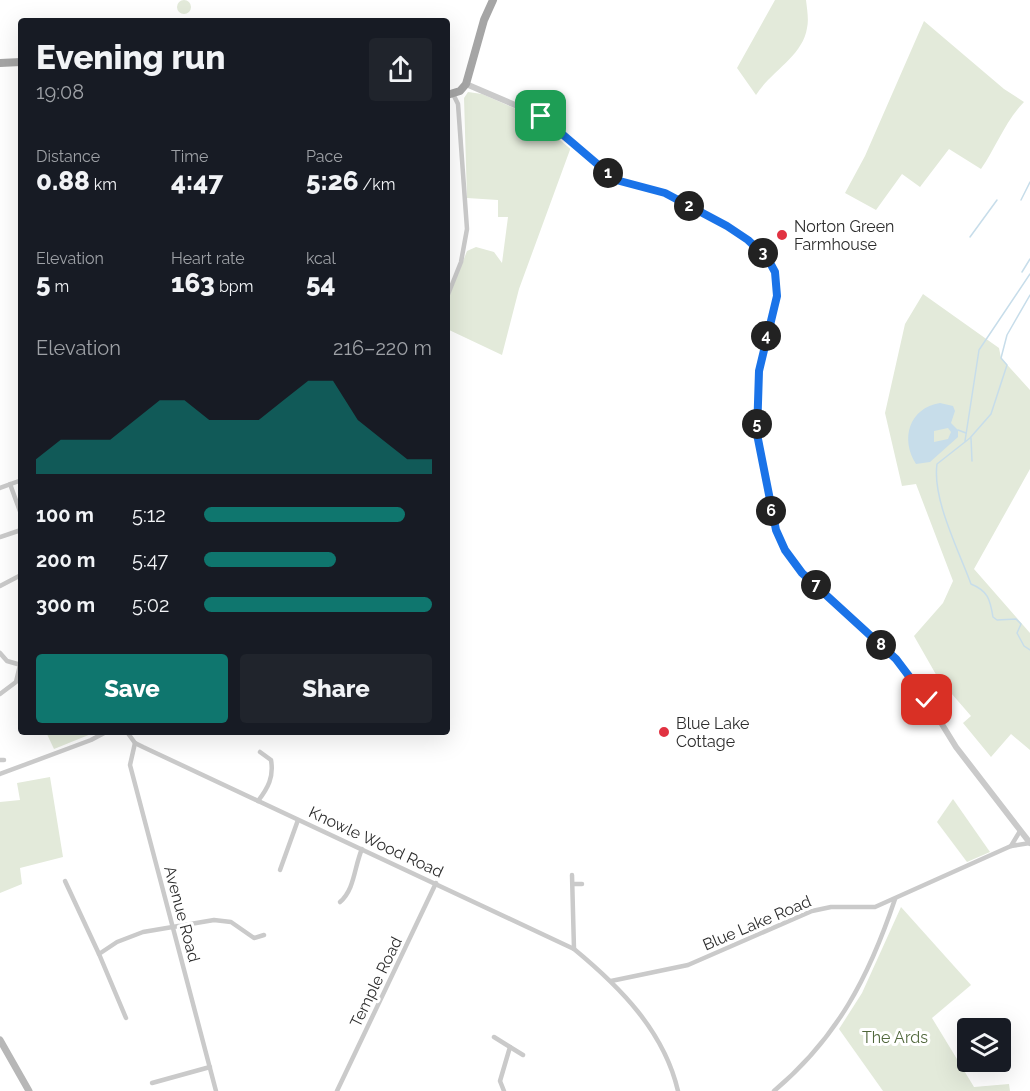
<!DOCTYPE html>
<meta charset="utf-8">
<style>
:root{--surface:#171b24;--page:#20242c;--text:#f1f3f6;--muted:#9ea1a6;--accent:#0f766e}
body{margin:0;font-family:Raleway,sans-serif;background:var(--page);color:var(--text);height:100vh;display:flex;flex-direction:column;font-size:22px;white-space:nowrap}
*{box-sizing:border-box;margin:0}
p{font-size:20px;color:var(--muted)}
.icon{flex:none;width:33px;height:33px;fill:none;stroke:currentColor;stroke-width:2;stroke-linecap:round;stroke-linejoin:round}
.map{position:relative;flex:1;overflow:hidden}
.panel{position:absolute;left:18px;top:18px;width:432px;height:717px;display:flex;flex-direction:column;background:var(--surface);border-radius:6px;box-shadow:0 6px 24px #0002}
.panel>*{flex:none}
.fabs{position:absolute;left:957px;top:1018px;display:grid;gap:12px}
.fabs a{display:grid;place-items:center;width:54px;height:54px;border-radius:6px;background:var(--surface);box-shadow:0 6px 24px #0002;font-size:30px}
.pin{position:absolute;display:grid;place-items:center;width:51px;height:51px;color:#fff;margin:-26px;border-radius:12px;box-shadow:0 3px 9px #0006}
.km{position:absolute;width:30px;height:30px;margin:-15px;border-radius:50%;background:#222;color:#fff;font-size:16px;line-height:30px;text-align:center}
.round{display:grid;place-items:center;flex:none;width:63px;height:63px;border-radius:6px;background:var(--page)}
.summary{display:flex;align-items:center;justify-content:space-between;height:102px;padding:0 18px}
h1{font-size:33px;font-weight:800;line-height:45px}
.metrics{display:grid;grid-template-columns:repeat(3,1fr);gap:9px;height:102px;padding:6px 18px}
.metrics div{display:grid;align-content:center}
.metrics b{font-size:26px;font-weight:800}
.metrics small{font-size:16px;font-weight:400}
.metrics p{font-size:16px}
.chart{height:168px;padding:12px 18px}
.chart p{display:flex;justify-content:space-between}
.chart svg{width:100%;height:108px;margin-top:6px;fill:var(--accent);opacity:.7}
.action{display:flex;gap:12px;margin-top:auto;padding:12px 18px}
.action a{flex:1;height:69px;border-radius:6px;background:var(--accent);color:#fff;font-size:24px;font-weight:800;line-height:69px;text-align:center}
.action a+a{background:var(--page);color:var(--text)}
ul{padding:0 18px;list-style:none;font-size:20px}
li{display:grid;grid-template-columns:96px 72px 1fr;align-items:center;height:45px}
li i{height:15px;border-radius:8px;background:var(--accent)}
.map>svg:first-child{display:block}
</style>
<div class="map">
<svg width="1030" height="1091" viewBox="0 0 1030 1091">
<rect width="100%" height="100%" fill="#fff"/>
<g fill="#e3eada">
<circle cx="184" cy="7" r="7"/>
<path d="M775,0H806C807,9 809,20 807,28C803,56 770,72 756,95L737,68Z"/>
<path d="M924,21L1004,89L1024,102C1006,120 996,147 981,169L949,149L920,187L902,174L876,210L845,193L865,156Z"/>
<path d="M468,92L482,94L539,119L571,147L519,289L502,355L447,329V302L467,251L476,247L494,252L502,263L508,217H498V200L467,198L464,98Z"/>
<path d="M923,294L999,348L1001,358L1030,390V469L974,569L1030,633V750L1011,734L991,757L963,723L971,716L938,678L914,636L943,603L953,581L916,484L902,486L885,413L905,324Z"/>
<path d="M46,732H96L54,749Z"/>
<path d="M50,777L63,857L20,868L22,884L0,893V802L20,800L17,783Z"/>
<path d="M953,799L990,852L967,862L937,822Z"/>
<path d="M901,907L971,985L932,1018L974,1087L1009,1084L1010,1091H883L839,1029L862,993Z"/>
</g>
<path fill="#c7ddea" fill-rule="evenodd" d="M940,403L953,406L955,411L951,423L958,430V437L930,462L916,464C900,439 909,408 940,403ZM948,428L951,432L948,439L934,442V431Z"/>
<g fill="none" stroke-linecap="round" stroke-linejoin="round">
<g stroke="#c7ddea" stroke-width="1.5">
<path d="M1021,200L1030,182"/>
<path d="M970,237L997,200"/>
<path d="M1022,272L1030,259"/>
<path d="M1030,295L1007,335L1001,358L1007,365L991,414L970,438L937,464C932,499 959,551 971,584C988,591 990,599 993,617L997,620L1016,619L1021,624L1017,633L1024,646L1030,650"/>
<path d="M958,430L966,433"/>
<path d="M971,438L972,461"/>
<path d="M965,441L979,350L1030,274"/>
</g>
<g stroke="#cacaca" stroke-width="4.5">
<path d="M447,297L461,262L467,229L458,104L453,94"/>
<path d="M10,484L21,514"/>
<path d="M0,488L19,481"/>
<path d="M0,537L21,530"/>
<path d="M0,586L21,575"/>
<path d="M0,653L7,661L21,665"/>
<path d="M0,694L16,682L20,665"/>
<path d="M117,732H126"/>
<path d="M127,732L135,743L143,747L574,949C620,987 664,1031 678,1091"/>
<path d="M135,743L130,765L216,1091"/>
<path d="M0,760H4"/>
<path d="M0,774L91,740L106,732"/>
<path d="M258,801C268,788 274,777 271,760L260,752"/>
<path d="M1011,846L1020,831"/>
<path d="M280,870L298,820"/>
<path d="M572,875L574,949"/>
<path d="M65,881L99,954"/>
<path d="M573,884H582"/>
<path d="M340,902C355,889 354,867 362,849"/>
<path d="M611,981L688,965L812,911L831,907H875L1011,846L1030,843"/>
<path d="M126,1018L99,954L117,942L143,932L214,920L231,922L254,938L264,935"/>
<path d="M494,1037L510,1047L500,1081L504,1091"/>
<path d="M510,1047L523,1055"/>
<path d="M152,1083L210,1067"/>
<path d="M337,1091L436,883"/>
<path d="M774,1091C837,1038 869,977 895,899"/>
</g>
<path stroke="#cacaca" stroke-width="6" d="M466,84L541,116L616,180L665,193L727,226L766,256L775,272L777,288L759,371L757,434L770,506L785,550L802,573L896,659L927,700L956,747L1030,843"/>
<path stroke="#b7b7b7" stroke-width="7" d="M0,1040L29,1091"/>
<g stroke="#a5a5a5" stroke-width="8">
<path d="M0,63L21,62"/>
<path d="M447,95L460,91L466,84L484,20L493,0"/>
</g>
</g>
<g fill="none" stroke-linecap="round" stroke-linejoin="round">
<defs>
<path id="route" d="M541,116L616,180L665,193L727,226L748,240L768,259L775,272L777,296L759,371L757,434L776,530L785,550L802,573L896,659L927,700"/>
</defs>
<use href="#route" stroke="#fff" stroke-width="12"/>
<use href="#route" stroke="#1a73e8" stroke-width="8"/>
</g>
<g fill="#e13241" stroke="#fff" stroke-width="2">
<circle cx="782" cy="235" r="6"/>
<circle cx="664" cy="732" r="6"/>
</g>
<g text-anchor="middle" dominant-baseline="central" stroke-width="6" stroke-linejoin="round" paint-order="stroke">
<g font-size="16" fill="#2d2d2d" stroke="#fff" text-anchor="start">
<text x="794" y="226">Norton Green<tspan x="794" dy="18">Farmhouse</tspan></text>
<text x="676" y="723">Blue Lake<tspan x="676" dy="18">Cottage</tspan></text>
</g>
<g font-size="16" fill="#2d2d2d" stroke="#fff">
<text transform="translate(376 842) rotate(25)">Knowle Wood Road</text>
<text transform="translate(182 914) rotate(75)">Avenue Road</text>
<text transform="translate(757 923) rotate(-23)">Blue Lake Road</text>
<text transform="translate(376 982) rotate(-64)">Temple Road</text>
</g>
<g font-size="16" fill="#50673b" stroke="#fff">
<text x="895" y="1037">The Ards</text>
</g>
</g>
</svg>
<div class="fabs">
<a><svg class="icon" aria-label="layers" viewBox="0 0 24 24"><path d="M12 4l9 5-9 5-9-5zM3 14l9 5 9-5"/></svg></a>
</div>
<div class="pin" style="left:541px;top:116px;background:#1e9e55"><svg class="icon" aria-label="arrive" viewBox="0 0 24 24"><path d="M6 21V4h12l-3 4 3 4H6"/></svg></div>
<div class="pin" style="left:927px;top:700px;background:#d93025"><svg class="icon" aria-label="check" viewBox="0 0 24 24"><path d="M5 12l5 5 9-10"/></svg></div>
<b class="km" style="left:608px;top:173px">1</b>
<b class="km" style="left:689px;top:206px">2</b>
<b class="km" style="left:763px;top:253px">3</b>
<b class="km" style="left:766px;top:336px">4</b>
<b class="km" style="left:757px;top:424px">5</b>
<b class="km" style="left:771px;top:511px">6</b>
<b class="km" style="left:816px;top:585px">7</b>
<b class="km" style="left:881px;top:645px">8</b>
<section class="panel">
<div class="summary"><div><h1>Evening run</h1><p>19:08</p></div><a class="round"><svg class="icon" aria-label="share" viewBox="0 0 24 24"><path d="M12 15V3M7 8l5-5 5 5M5 13v7h14v-7"/></svg></a></div>
<div class="metrics">
<div><p>Distance</p><b>0.88<small> km</small></b></div>
<div><p>Time</p><b>4:47</b></div>
<div><p>Pace</p><b>5:26<small> /km</small></b></div>
</div>
<div class="metrics">
<div><p>Elevation</p><b>5<small> m</small></b></div>
<div><p>Heart rate</p><b>163<small> bpm</small></b></div>
<div><p>kcal</p><b>54</b></div>
</div>
<div class="chart"><p><span>Elevation</span>216–220 m</p>
<svg viewBox="0 0 160 44" preserveAspectRatio="none"><path d="M0 44V38L10 30L20 30L30 30L40 22L50 14L60 14L70 22L80 22L90 22L100 14L110 6L120 6L130 22L140 30L150 38L160 38V44z"/></svg>
</div>
<ul>
<li><b>100 m</b>5:12<i style="width:88%"></i></li>
<li><b>200 m</b>5:47<i style="width:58%"></i></li>
<li><b>300 m</b>5:02<i style="width:100%"></i></li>
</ul>
<div class="action"><a>Save</a><a>Share</a></div>
</section>
</div>
